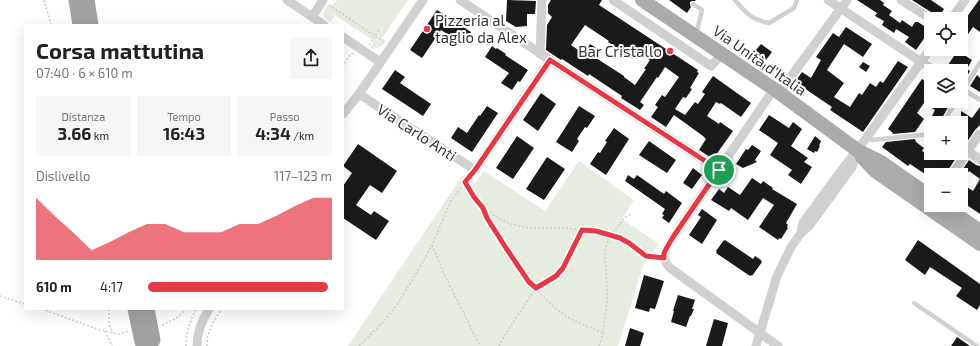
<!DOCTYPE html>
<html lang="it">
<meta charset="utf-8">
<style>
:root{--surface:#fff;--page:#f6f6f6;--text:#222;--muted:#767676;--accent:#e63946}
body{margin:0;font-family:"Exo 2",sans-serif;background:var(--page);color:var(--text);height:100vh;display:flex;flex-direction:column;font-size:15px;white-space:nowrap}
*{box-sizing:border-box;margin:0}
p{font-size:13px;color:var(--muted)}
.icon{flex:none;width:22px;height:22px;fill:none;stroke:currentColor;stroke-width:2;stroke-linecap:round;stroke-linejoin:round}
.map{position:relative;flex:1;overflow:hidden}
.panel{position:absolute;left:24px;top:24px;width:320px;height:286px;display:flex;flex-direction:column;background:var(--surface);border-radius:0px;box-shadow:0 4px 16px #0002}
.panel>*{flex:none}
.fabs{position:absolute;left:924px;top:12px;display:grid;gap:8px}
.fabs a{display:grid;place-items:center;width:44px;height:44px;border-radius:0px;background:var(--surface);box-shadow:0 4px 16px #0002;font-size:20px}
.pin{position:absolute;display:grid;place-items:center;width:34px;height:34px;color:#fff;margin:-17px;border:2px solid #fff;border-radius:50%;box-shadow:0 1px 4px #0007}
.round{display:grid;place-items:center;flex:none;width:42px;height:42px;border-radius:0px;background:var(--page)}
.head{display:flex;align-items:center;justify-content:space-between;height:68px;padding:0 12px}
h1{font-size:22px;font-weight:700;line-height:30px}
.stats{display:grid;grid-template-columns:repeat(3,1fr);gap:6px;height:68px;padding:4px 12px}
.stats div{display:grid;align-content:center;border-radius:0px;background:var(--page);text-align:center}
.stats b{font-size:17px;font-weight:700}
.stats small{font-size:11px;font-weight:400}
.stats p{font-size:11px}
.chart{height:112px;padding:8px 12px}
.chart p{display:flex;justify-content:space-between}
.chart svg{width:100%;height:72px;margin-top:4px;fill:var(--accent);opacity:.7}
ul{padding:0 12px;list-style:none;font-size:13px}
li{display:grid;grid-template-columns:64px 48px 1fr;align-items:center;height:30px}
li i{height:10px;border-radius:5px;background:var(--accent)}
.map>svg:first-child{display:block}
</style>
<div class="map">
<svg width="980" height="346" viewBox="0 0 980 346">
<rect width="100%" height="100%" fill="#fff"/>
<g fill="#e6ecdf">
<path d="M337,0H408L382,38L386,41C382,47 377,50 370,48L374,41L335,15L330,22C320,15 324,12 329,4L332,6Z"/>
<path d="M579,161L634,200L622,219L659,244L644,263L618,346H348L463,175L475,184L484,171L545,211Z"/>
</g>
<g fill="#1a1a1a" fill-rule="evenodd">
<path d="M507,0L536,1L535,14H527V26L516,27L506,21Z"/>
<path d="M551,0H602L599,5L698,70L697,72L699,73L690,88L692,89L686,98L683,97L675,109L685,115L695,102L698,104L705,94L702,92L713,76L751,103L741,117L721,103L720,104L716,102L707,116L719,124L720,122L733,131L713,159L699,150L706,139L703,136L674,115L666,127L651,117L658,107L655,105L662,95L665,97L679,77L665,67L658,78L657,77L640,102L644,105L640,110L621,98L622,96L589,74L588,76L562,59L561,60L546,50L547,25L552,17L548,13V5ZM585,25L609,41L608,42L633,59L638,50L649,57L648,59L650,60L644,69H646L635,85L624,77V76L596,58L601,51L590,44L584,54L571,45Z"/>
<path d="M669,0H696L695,1H692L690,2V5L691,7L687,13Z"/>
<path d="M857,0H880L884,3L883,5L892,11L889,15L900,23L902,20L912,27L915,22H918L930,30L916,50L905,42L909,37L896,29L894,33L882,25L884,21L875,16L877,13Z"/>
<path d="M912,0H931L944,9L942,12L945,14L942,19H937L936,16L934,14Z"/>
<path d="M979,0H980V32L973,27L966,37L961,34V25Z"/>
<path d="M437,10L471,32L463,44L441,30L422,58L410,50Z"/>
<path d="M846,27L872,44L863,57L844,44L827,70L844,83L834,97L850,107L859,93L862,95L870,83L876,87L880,81L883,83L898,61L908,67L863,132L830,110L832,107L795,82L802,72L811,78L821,60L816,57L833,33L839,37Z"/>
<path d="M761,44L772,52L766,60L754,52Z"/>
<path d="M492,46L496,49L497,48L506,54L505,55L528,70L520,82L518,81L512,90L501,83L509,73L485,57Z"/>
<path d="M944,49H955L972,60L967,69L970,71L964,82L961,80V71H944L954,56Z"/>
<path d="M759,61L766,65L762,70L755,66Z"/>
<path d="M863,62L870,66L866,72L859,67Z"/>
<path d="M395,70L405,77L400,83L431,104L423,116L382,89Z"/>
<path d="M977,75L980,78V92L970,86Z"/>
<path d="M922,79L931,85V101H945L950,104L939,123L931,118L935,110L924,103L917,113L924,119L915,132L892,134L893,133L888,129Z"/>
<path d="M541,93L556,104L538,131L523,120Z"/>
<path d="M487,106L498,113L472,152L451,138L458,127L467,133L479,115L480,116Z"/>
<path d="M579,106L595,116L587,128L585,127L577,139L579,141L572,152L556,142Z"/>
<path d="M980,107V125L975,130L961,151V111L972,118Z"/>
<path d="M769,115L789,128L793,122L802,129L791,146L808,158L804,162L812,167L801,184L788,175L792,170L770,155L778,143L759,130Z"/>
<path d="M614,128L629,139L606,175L590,164L598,152L600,153L607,142L605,141Z"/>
<path d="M517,136L534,148L513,179L496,168Z"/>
<path d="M815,136L821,141L819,146H820L817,152L815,151L814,153L807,149Z"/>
<path d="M915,139L916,142L924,148L922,151L939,160L942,156L947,159L952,153H959L947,172L946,175H931V178L910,164L908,166L882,147L886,142Z"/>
<path d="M649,141L676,160L667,173L639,155Z"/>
<path d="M358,144L397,171L382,193L370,185L356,205L371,215L374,211L389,221L376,240L343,218V186L352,173L343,166Z"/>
<path d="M752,145L761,151L755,160L757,162L743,168L736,164L746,149L748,150Z"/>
<path d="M547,157L565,169L544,200L526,189Z"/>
<path d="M969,160L976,165L980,166V179L969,171L961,183V175H959Z"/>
<path d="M693,168L702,175L692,189L683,183Z"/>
<path d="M628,175L634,179L637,175L664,194L666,191L682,203L669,223L662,218L664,215L662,214L665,209L625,181Z"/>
<path d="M752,178L761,184L763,181L773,188L772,189L797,204L786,223L788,225L787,227L788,228L781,239L779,238L778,240L759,227L774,205L763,198L748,220L731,208L729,211L711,200L719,189L724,193L728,187L740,195Z"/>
<path d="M980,179V214L961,201V183L973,191Z"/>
<path d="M702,209L717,220L702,244L689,235L701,217L698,215Z"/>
<path d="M724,240L725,241V240L753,259L755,256L761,260V261L762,262L752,276L751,275L750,276L716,253L717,252L716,251Z"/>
<path d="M918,240L980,284V305L977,310L956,296L962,288L930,267L925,275L905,260Z"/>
<path d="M644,275L664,281L655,309L650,308L649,312L635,308Z"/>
<path d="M678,295L695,300L692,309H694L691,316H690L686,327L671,322L674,311H673Z"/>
<path d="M714,319L728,323L722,346H706Z"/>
<path d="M630,328L644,333L640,346H625Z"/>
<path d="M957,337L970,346H951Z"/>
</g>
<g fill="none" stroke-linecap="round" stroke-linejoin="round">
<g stroke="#cdcdcd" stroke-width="1.5" stroke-dasharray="2 2" stroke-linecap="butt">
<path d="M44,0L51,25"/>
<path d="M329,5L384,42"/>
<path d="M369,45L379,30"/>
<path d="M343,67L348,57L353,53"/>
<path d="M343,123L344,126L343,128"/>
<path d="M471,176L465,182L474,197L483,208L498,218L511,224L528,228H564L596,231L620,238L629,243L646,256L656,257"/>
<path d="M483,208C487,219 494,229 500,240C516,266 535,291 559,311C571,321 588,326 603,333"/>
<path d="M432,245L445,276L480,346"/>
<path d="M0,296L25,304"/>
<path d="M42,309L100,330L119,334L129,331"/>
<path d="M109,309V324L113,333"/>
<path d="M162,325L175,319L187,309"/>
<path d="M105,331L112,346"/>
<path d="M186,346C186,333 190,321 196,309"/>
<path d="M207,346C206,333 214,320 222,309"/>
<path d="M359,346L383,322L397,305L423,262L432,245L451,201L465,182"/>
<path d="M499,346L505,335L535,289L556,276L563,268L582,230"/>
<path d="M599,346L603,333L607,302V285L605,256V249L610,237L625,217L632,214"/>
</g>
<g stroke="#d0d0d0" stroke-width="4.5">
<path d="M735,0C746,13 752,20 769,23L794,8L797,0"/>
<path d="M693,4L702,10L696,35"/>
<path d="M963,89L980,100"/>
<path d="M963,90L980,63"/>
<path d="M943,123L956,101"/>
<path d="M867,137L872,140L931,134"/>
<path d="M914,303L977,346"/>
</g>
<g stroke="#d0d0d0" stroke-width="9">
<path d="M287,0L324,25"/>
<path d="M460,0L550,60L719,170"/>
<path d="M613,0L711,66L722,54"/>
<path d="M828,0L935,71"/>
<path d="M901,0L931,19"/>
<path d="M312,17L323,0"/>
<path d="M951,19L965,0"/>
<path d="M343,37L380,62"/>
<path d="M540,54L542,0"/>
<path d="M961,88L963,89"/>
<path d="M774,89L673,237C666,249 659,256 670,268L778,346"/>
<path d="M779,93L847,0"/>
<path d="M359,94L475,170L550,60"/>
<path d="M343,114L359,94L423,0"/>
<path d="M968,151L980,160"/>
<path d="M952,175L980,133"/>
<path d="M801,233L803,223L838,175L867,137L931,48"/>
<path d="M197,346C197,333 202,320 209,309"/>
<path d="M756,346L777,276L791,247L801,233L809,226L852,167L855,156"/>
</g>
<g stroke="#ababab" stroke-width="14">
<path d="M642,0L774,89L857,150L881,162L931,197"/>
<path d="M862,157L875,171L980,244"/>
<path d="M943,205L980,231"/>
</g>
<g stroke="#a2a2a2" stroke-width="15">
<path d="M76,0L80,25"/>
<path d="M87,0L91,25"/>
</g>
<g stroke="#a2a2a2" stroke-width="15">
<path d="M135,309L142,342"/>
<path d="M147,309L153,340"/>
</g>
</g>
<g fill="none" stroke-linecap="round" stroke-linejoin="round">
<defs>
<path id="route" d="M550,60L719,170L673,237L666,249L664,253V258L646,256L629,243L620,238L596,231L582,230L563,268L556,276L536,288L529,282L506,248L487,218L483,208L474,197L465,182L475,170Z"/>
</defs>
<use href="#route" stroke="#fff" stroke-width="8"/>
<use href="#route" stroke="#e63946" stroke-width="5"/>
</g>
<g fill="#e63946" stroke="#fff" stroke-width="1.5">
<circle cx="427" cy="29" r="4"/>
<circle cx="670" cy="51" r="4"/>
</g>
<g text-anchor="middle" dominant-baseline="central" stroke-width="4" stroke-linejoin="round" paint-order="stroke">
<g font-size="15" fill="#333" stroke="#fff" text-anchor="start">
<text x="435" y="20">Pizzeria al<tspan x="435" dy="17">taglio da Alex</tspan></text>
<text x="662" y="51" text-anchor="end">Bar Cristallo</text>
</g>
<g font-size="15" fill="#333" stroke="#fff">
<text transform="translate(760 60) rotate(35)">Via Unità d'Italia</text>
<text transform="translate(417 132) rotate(33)">Via Carlo Anti</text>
</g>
</g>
</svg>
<div class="fabs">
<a><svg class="icon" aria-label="locate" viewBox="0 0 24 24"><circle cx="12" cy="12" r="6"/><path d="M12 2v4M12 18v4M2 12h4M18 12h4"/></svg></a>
<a><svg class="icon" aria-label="layers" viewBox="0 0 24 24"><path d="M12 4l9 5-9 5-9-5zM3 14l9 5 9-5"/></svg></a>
<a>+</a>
<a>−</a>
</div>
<div class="pin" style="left:719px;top:170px;background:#1e9e55"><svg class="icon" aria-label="arrive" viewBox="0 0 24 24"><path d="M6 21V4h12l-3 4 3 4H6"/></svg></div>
<section class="panel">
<div class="head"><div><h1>Corsa mattutina</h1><p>07:40 · 6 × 610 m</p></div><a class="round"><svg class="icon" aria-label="share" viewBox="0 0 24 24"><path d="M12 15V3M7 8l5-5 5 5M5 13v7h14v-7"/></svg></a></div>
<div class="stats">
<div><p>Distanza</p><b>3.66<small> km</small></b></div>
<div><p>Tempo</p><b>16:43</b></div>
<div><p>Passo</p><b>4:34<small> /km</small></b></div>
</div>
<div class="chart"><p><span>Dislivello</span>117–123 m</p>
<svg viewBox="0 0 160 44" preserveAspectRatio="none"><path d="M0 44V6L10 17L20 27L30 38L40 33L50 27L60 22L70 22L80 27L90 27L100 27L110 22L120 22L130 17L140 11L150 6L160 6V44z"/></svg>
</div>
<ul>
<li><b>610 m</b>4:17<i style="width:98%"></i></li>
</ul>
</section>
</div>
